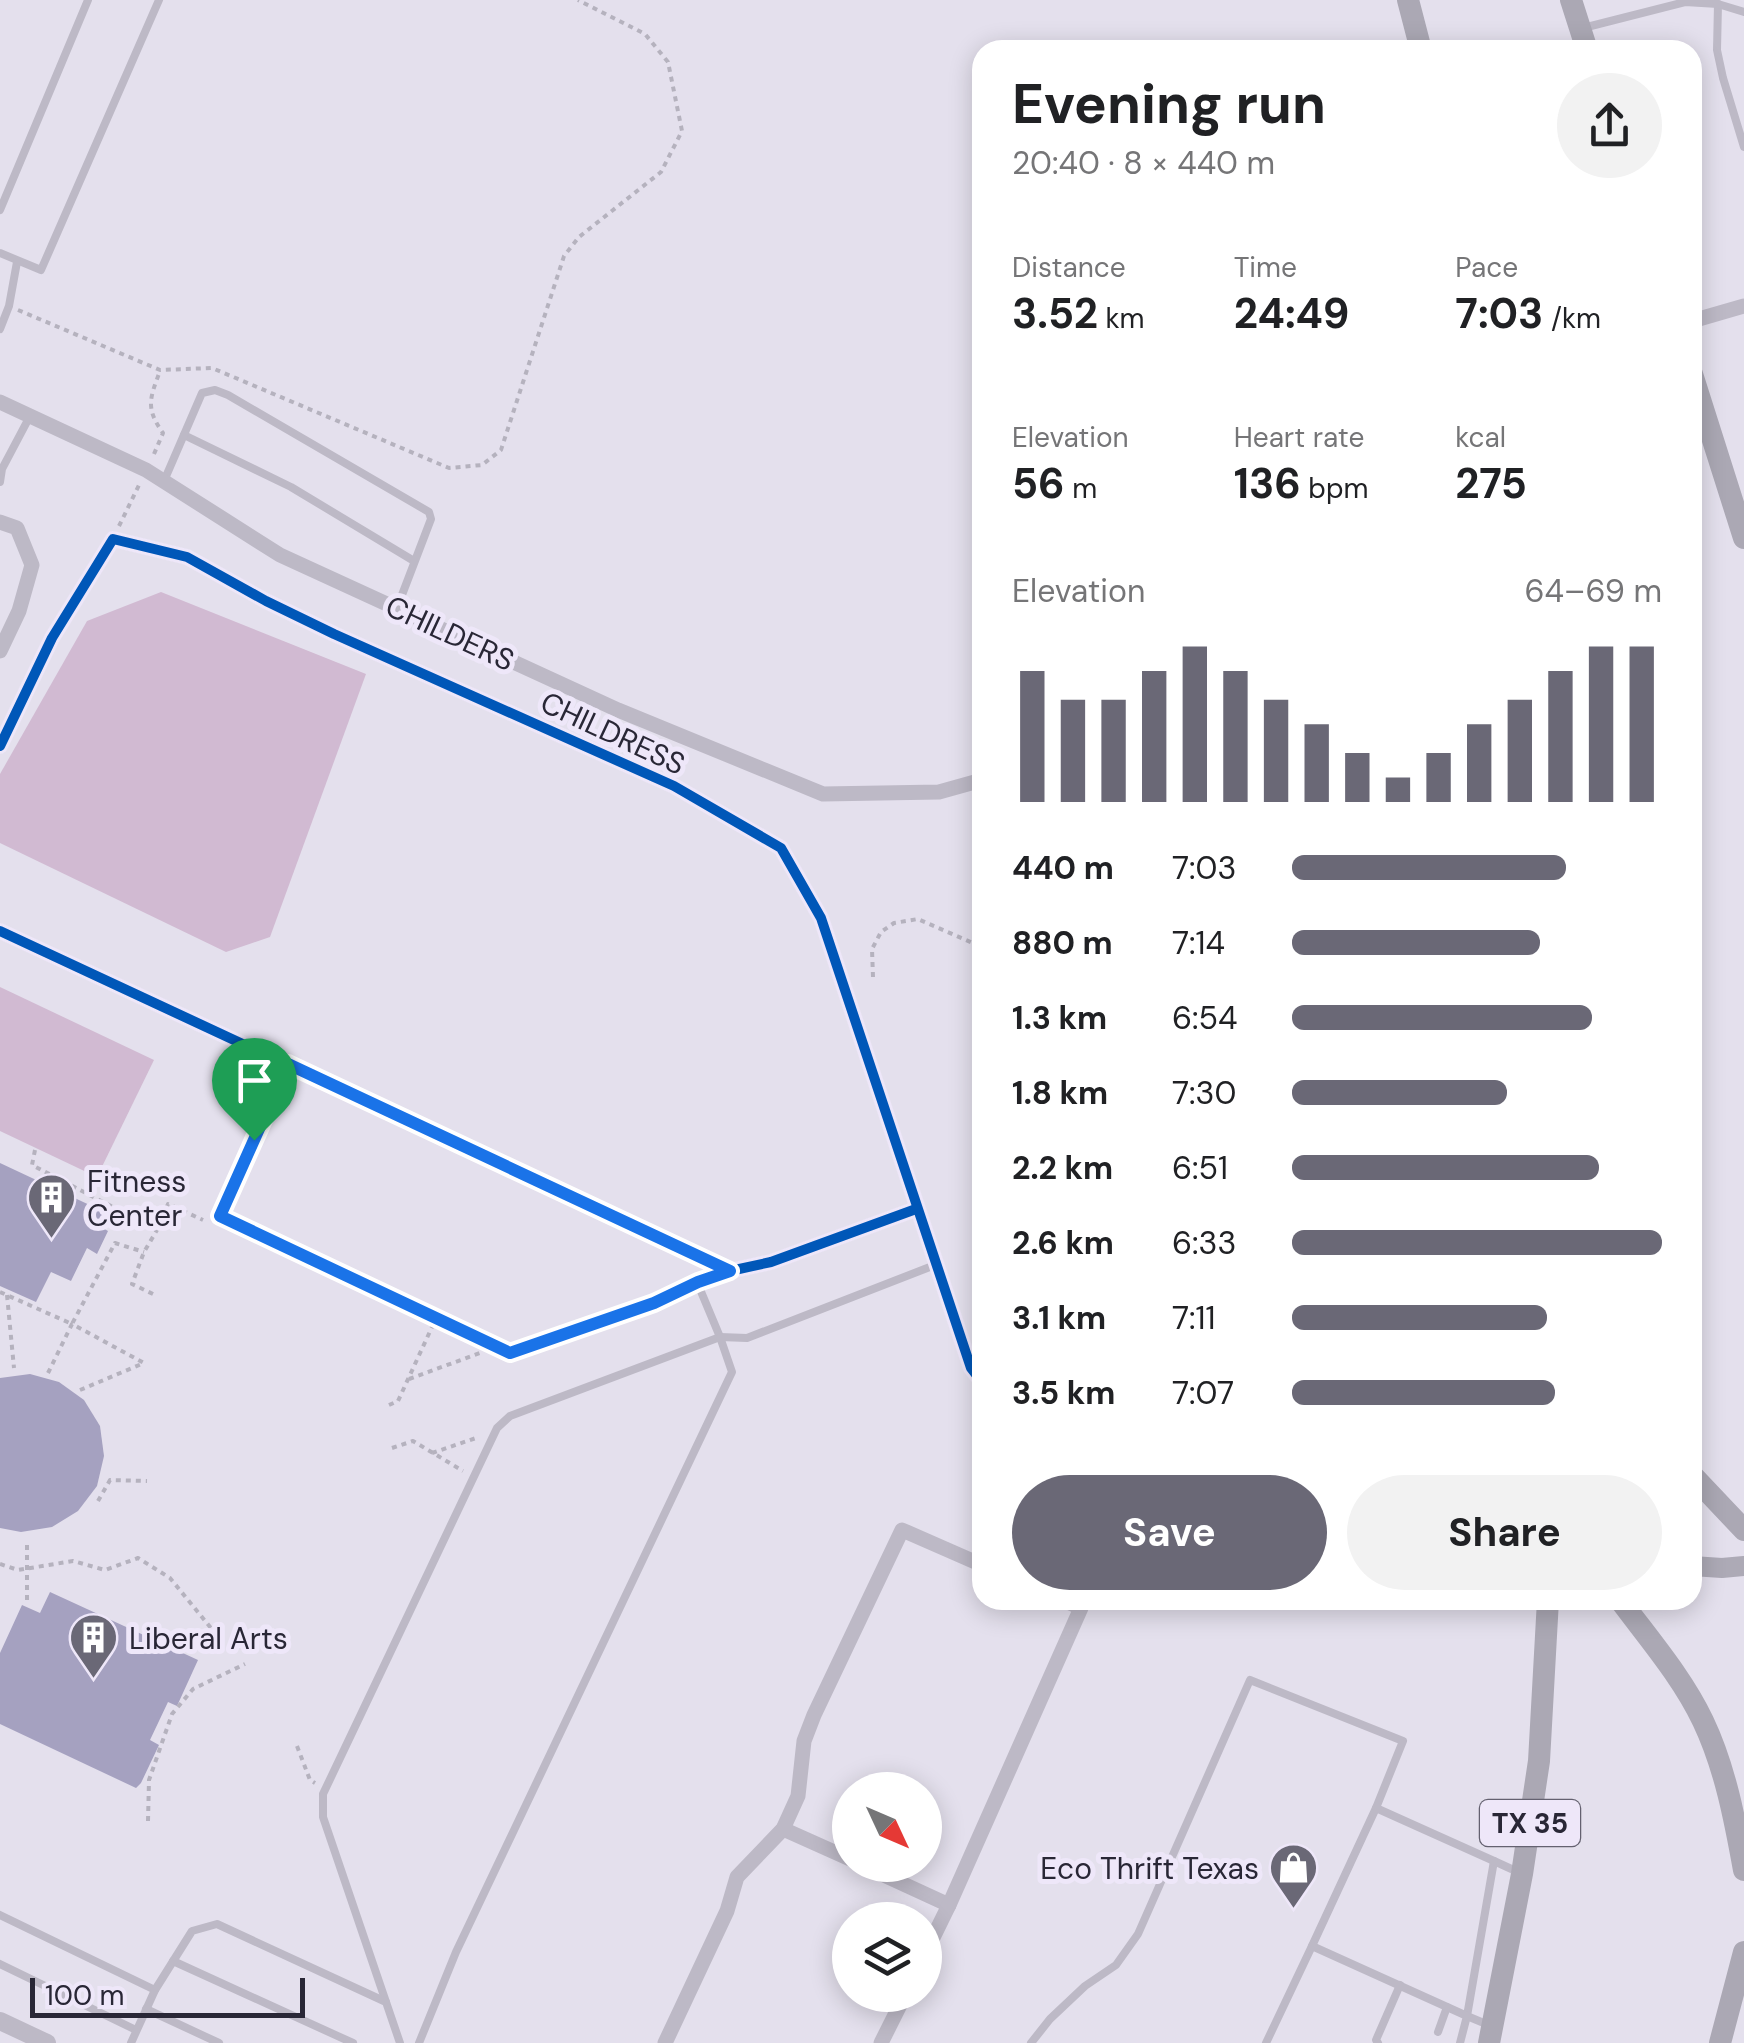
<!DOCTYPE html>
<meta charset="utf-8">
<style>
:root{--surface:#fff;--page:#f2f2f2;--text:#202124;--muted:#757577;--accent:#6a6876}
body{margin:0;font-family:"DM Sans",sans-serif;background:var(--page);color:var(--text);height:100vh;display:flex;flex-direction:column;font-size:38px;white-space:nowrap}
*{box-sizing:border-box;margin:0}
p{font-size:32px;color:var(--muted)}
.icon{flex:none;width:55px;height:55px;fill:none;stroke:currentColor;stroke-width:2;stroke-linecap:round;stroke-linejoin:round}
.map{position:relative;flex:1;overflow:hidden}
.details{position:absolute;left:972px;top:40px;width:730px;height:1570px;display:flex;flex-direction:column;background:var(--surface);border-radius:30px;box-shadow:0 5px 25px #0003}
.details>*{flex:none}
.needle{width:65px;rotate:134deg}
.controls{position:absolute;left:832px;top:1772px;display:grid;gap:20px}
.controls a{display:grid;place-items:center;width:110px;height:110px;border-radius:50%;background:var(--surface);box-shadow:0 5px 25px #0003;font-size:50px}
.scale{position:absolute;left:30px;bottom:25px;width:275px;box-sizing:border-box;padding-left:10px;border:5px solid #292736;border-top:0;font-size:28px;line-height:35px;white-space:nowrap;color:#292736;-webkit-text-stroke:8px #eee7f9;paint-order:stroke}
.pin{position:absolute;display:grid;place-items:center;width:85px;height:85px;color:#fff;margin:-102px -42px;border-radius:50% 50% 50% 0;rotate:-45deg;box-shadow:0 0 10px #0007}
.pin .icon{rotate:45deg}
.round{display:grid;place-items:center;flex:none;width:105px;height:105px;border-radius:52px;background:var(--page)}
.summary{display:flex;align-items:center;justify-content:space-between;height:170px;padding:0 40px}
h1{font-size:55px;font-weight:700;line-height:75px}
.metrics{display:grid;grid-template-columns:repeat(3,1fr);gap:15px;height:170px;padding:10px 40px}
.metrics div{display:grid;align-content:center}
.metrics b{font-size:42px;font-weight:700}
.metrics small{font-size:28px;font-weight:400}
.metrics p{font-size:28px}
.chart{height:280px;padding:20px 40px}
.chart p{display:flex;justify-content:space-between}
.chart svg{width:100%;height:180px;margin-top:10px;stroke:var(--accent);stroke-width:6}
.action{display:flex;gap:20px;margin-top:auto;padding:20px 40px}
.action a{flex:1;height:115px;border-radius:60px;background:var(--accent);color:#fff;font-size:40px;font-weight:700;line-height:115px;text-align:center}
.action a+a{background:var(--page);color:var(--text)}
ul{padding:0 40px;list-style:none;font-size:32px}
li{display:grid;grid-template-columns:160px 120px 1fr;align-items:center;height:75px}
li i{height:25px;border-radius:12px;background:var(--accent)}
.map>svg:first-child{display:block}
</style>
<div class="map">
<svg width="1744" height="2043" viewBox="0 0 1744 2043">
<rect width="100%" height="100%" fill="#e4e0ed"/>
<g fill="#d1bad2">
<path d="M161,592L366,674L270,937L226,952L0,843V774L87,621Z"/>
<path d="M0,987L154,1060L97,1177L0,1131Z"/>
</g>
<g fill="#a5a1c0">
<path d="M0,1163L96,1208L103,1214L99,1226L108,1231L97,1254L87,1248L71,1281L51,1272L36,1302L0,1286Z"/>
<path d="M30,1374L59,1382L84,1400L100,1426L104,1456L97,1486L78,1511L52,1527L21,1532L0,1528V1378Z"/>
<path d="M50,1592L198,1660L177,1706L168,1702L150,1740L159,1745L141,1783L136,1788L0,1724V1653L22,1605L40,1613Z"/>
</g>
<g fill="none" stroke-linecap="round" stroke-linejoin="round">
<g stroke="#b5b2be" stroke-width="4" stroke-dasharray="5 5" stroke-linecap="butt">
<path d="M18,310L160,370L212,368L449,468L482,465L501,450L564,256L579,237L661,172L682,131L668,62L645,34L578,0"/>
<path d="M154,454L163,433C145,408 150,398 160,371"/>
<path d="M119,526L139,485"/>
<path d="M873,977L872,949L881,932L894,923L918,919L982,947"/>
<path d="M35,1150L32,1165L157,1230L168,1204L203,1220"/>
<path d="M0,1292L72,1324L115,1243L144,1252"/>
<path d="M153,1294L132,1284L144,1252L157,1230"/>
<path d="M7,1295L14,1368"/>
<path d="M48,1373L72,1324L144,1363"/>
<path d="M409,1379L480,1353"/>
<path d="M80,1390L144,1363"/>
<path d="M389,1405L398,1401L432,1327"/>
<path d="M392,1448L413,1441L463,1471"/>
<path d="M432,1453L479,1437"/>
<path d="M98,1501L110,1480L147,1481"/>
<path d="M0,1564L18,1570L73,1561L105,1570L138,1558L170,1578L215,1633"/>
<path d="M27,1600V1540"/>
<path d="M297,1746L310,1780L315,1783"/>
<path d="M148,1821L149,1780L172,1714L193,1689L245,1664"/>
</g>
<g stroke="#bdb9c6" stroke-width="8">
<path d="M1718,4L1717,50L1723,78L1744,147"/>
<path d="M1583,28L1685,2L1718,4L1744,12"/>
<path d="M0,210L88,0"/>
<path d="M0,253L41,270L159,0"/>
<path d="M0,329L9,306L17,262"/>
<path d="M184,435L291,487L414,561"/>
<path d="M164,481L202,393L215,390L228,395L429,512L431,519L397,608"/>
<path d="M0,482L2,469L30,416"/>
<path d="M287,1065L220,1216L510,1353L654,1303L697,1282L726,1272"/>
<path d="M0,1915L155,1990"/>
<path d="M1312,1946L1376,1808"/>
<path d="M173,1961L353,2043"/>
<path d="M0,1964L136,2030"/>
<path d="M386,2002L323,1817V1794L497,1428L510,1416L720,1337L697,1282"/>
<path d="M146,2009L219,2043"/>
<path d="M1491,2026L1467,2016L1494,1861L1518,1872"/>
<path d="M1438,2032L1447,2007"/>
<path d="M131,2043L155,1990L192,1931L217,1924L386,2002L400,2043"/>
<path d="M419,2043L456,1952L732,1372L720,1337L747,1338L935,1265"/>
<path d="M1031,2043L1050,2019L1085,1986L1116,1965L1138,1934L1250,1680L1403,1741L1376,1808L1494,1861"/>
<path d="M1266,2043L1312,1946L1467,2016L1460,2043"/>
<path d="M1378,2043L1376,2040L1400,1985"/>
</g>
<g stroke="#bdb9c6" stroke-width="15">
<path d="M1692,321L1744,306"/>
<path d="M0,402L146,470L280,555L618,710L823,794L939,792L982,780"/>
<path d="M0,522L17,528L32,565L19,611L0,651"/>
<path d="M0,746L52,638L113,539L187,557L266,601L334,634L674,786L781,848L821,918L971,1368L982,1382"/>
<path d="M0,931L730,1271L771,1262L916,1209"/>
<path d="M783,1829L850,1859"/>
<path d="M862,1865L949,1905"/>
<path d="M925,1954L949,1905L1081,1608L1063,1600"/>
<path d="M665,2043L727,1911L737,1877L783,1829L798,1796L804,1741L814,1715L902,1530L982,1565"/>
<path d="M881,2043L905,1995"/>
</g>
<path stroke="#bdb9c6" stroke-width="18" d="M0,2021L47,2043"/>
<path stroke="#adaab6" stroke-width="20" d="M1692,1566L1722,1568L1744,1566"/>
<g stroke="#aba8b4" stroke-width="22">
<path d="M1408,0L1421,50"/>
<path d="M1571,0L1587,50"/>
<path d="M1692,374L1744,538"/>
<path d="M1692,1475L1744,1530"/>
<path d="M1620,1600C1649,1639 1682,1677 1703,1721C1725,1767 1735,1820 1744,1870"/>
<path d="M1489,2043L1522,1874L1539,1761L1548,1600"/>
<path d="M1720,2043L1744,1952"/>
</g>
<defs>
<g id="cycleway">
<path d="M0,746L52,638L113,539L187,557L266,601L334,634L674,786L781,848L821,918L971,1368L982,1382"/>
<path d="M0,931L730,1271L771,1262L916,1209"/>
</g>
</defs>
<use href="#cycleway" stroke="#eee7f9" stroke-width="16"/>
<use href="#cycleway" stroke="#0057b8" stroke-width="10"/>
</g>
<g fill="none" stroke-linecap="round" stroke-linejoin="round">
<defs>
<path id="route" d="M288,1064L730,1271L698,1282L654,1303L510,1353L220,1216Z"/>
</defs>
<use href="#route" stroke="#fff" stroke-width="20"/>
<use href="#route" stroke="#1a73e8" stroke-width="12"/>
</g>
<defs>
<symbol id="building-pin" viewBox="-11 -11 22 30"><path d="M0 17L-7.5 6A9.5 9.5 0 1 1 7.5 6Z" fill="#6a6876" stroke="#eee7f9"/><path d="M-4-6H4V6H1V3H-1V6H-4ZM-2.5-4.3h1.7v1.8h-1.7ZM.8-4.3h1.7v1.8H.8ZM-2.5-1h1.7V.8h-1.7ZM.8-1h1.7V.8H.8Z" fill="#fff"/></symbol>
<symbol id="shop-pin" viewBox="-11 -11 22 30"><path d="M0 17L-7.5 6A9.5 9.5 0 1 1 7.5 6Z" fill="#6a6876" stroke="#eee7f9"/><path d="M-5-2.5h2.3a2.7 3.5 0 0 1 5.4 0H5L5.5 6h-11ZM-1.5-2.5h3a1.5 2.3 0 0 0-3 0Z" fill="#fff"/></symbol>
</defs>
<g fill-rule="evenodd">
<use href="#building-pin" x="24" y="1170" width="55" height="75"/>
<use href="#building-pin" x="66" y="1610" width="55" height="75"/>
<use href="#shop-pin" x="1266" y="1840" width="55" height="75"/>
</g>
<g text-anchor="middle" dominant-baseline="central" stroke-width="10" stroke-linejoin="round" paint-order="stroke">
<rect fill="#eee7f9" stroke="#646170" stroke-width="2.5" x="1480" y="1800" width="100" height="46" rx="8"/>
<g font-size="28" font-weight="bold" fill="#292736">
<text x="1530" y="1823">TX 35</text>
</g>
<g font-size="30" fill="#292736" stroke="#eee7f9">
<text transform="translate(450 633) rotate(25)">CHILDERS</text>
<text transform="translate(613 733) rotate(25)">CHILDRESS</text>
</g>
<g font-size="30" fill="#292736" stroke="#eee7f9" text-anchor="start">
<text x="87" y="1181">Fitness<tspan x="87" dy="34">Center</tspan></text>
<text x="129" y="1638">Liberal Arts</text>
<text x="1259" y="1868" text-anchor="end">Eco Thrift Texas</text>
</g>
</g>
</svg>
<div class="controls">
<a><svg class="needle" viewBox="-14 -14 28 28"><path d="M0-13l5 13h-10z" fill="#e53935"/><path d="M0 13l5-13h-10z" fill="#757577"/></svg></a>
<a><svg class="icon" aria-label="layers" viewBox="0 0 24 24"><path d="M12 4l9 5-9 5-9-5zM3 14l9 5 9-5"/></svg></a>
</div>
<div class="scale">100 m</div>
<div class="pin" style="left:254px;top:1140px;background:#1e9e55"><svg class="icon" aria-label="arrive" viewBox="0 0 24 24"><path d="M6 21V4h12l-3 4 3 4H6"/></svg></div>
<section class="details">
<div class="summary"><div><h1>Evening run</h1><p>20:40 · 8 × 440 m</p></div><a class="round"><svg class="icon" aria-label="share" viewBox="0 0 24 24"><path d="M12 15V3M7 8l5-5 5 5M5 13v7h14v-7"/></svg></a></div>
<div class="metrics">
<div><p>Distance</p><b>3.52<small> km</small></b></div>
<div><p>Time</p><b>24:49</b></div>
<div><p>Pace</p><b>7:03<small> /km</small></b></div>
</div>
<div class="metrics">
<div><p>Elevation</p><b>56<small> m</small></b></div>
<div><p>Heart rate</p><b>136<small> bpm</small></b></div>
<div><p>kcal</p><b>275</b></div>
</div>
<div class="chart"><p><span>Elevation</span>64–69 m</p>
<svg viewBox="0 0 160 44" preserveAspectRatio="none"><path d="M5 44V12M15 44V19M25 44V19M35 44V12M45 44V6M55 44V12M65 44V19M75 44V25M85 44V32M95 44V38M105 44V32M115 44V25M125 44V19M135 44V12M145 44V6M155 44V6"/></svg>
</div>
<ul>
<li><b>440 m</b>7:03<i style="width:74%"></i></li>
<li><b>880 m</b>7:14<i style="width:67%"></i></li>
<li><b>1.3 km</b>6:54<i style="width:81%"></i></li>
<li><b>1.8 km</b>7:30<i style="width:58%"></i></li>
<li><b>2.2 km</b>6:51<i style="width:83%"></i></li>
<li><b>2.6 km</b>6:33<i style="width:100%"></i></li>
<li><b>3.1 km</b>7:11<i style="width:69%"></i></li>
<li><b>3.5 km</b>7:07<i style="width:71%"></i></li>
</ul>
<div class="action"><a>Save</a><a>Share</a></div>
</section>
</div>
